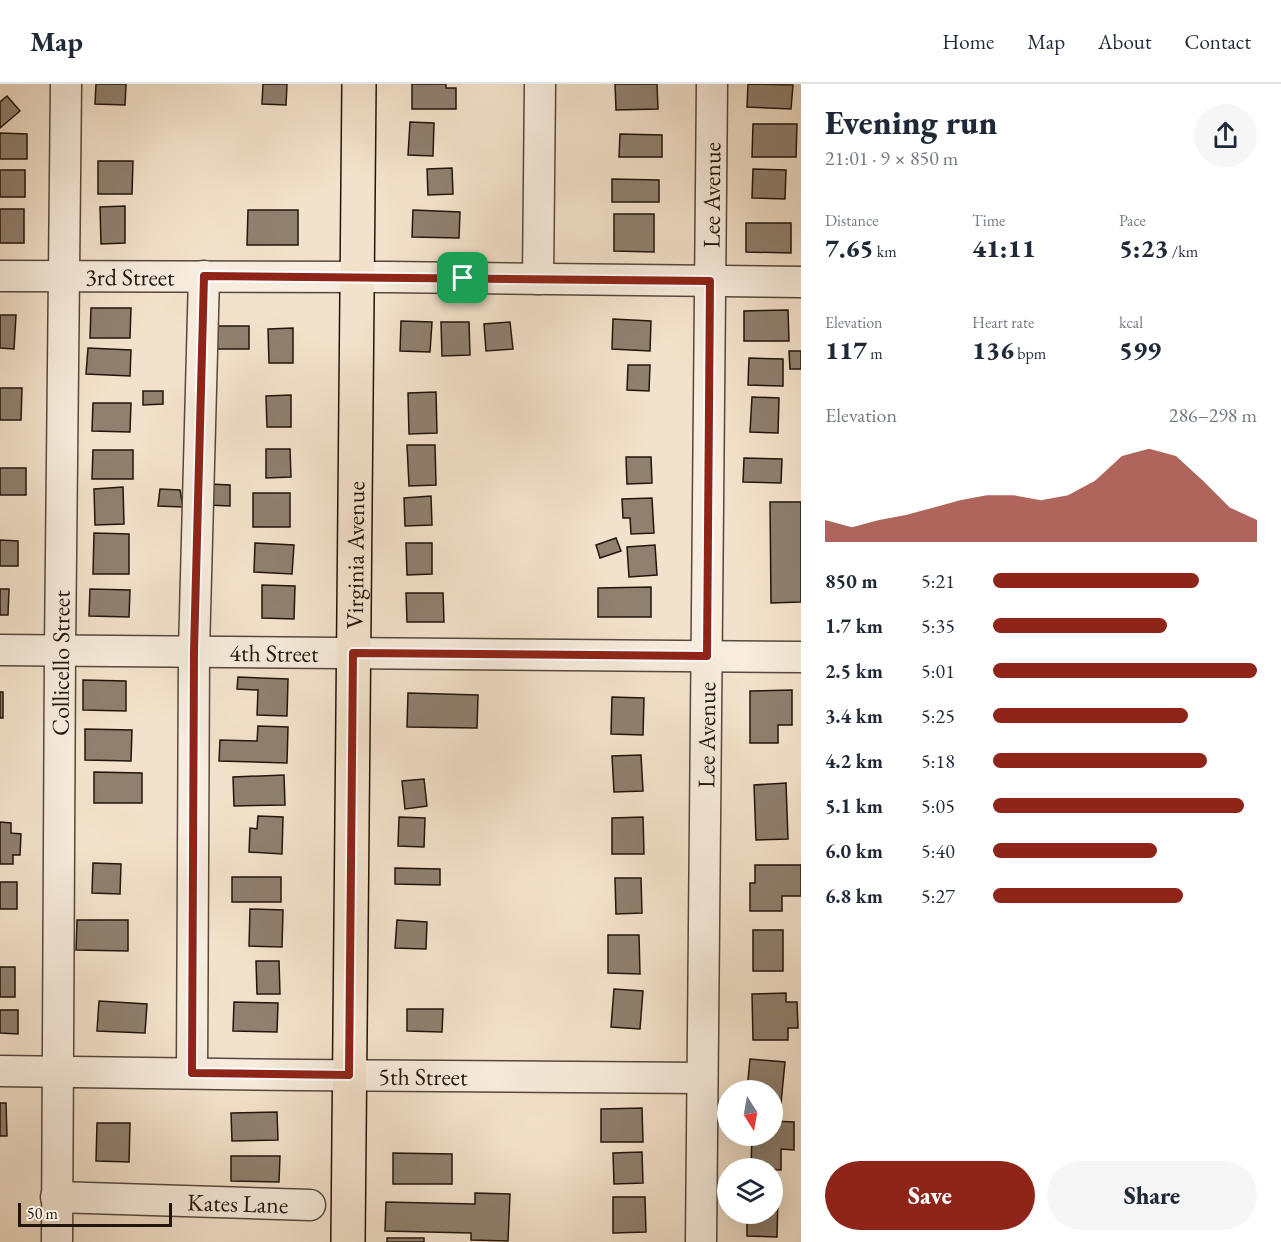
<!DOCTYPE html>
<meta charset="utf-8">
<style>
:root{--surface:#fff;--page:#f6f6f7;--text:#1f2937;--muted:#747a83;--line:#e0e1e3;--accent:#8f2418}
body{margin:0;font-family:"EB Garamond",serif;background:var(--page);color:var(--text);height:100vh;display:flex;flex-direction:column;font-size:22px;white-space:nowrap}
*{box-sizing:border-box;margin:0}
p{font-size:20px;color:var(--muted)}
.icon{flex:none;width:33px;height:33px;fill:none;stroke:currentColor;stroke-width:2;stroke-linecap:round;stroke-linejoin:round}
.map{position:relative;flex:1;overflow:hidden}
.panel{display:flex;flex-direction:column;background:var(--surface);width:480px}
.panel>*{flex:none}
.needle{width:39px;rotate:169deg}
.controls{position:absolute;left:717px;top:996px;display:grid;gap:12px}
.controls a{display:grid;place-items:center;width:66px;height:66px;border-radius:50%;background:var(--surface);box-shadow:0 6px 24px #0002;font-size:30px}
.scale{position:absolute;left:18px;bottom:15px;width:154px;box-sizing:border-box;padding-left:6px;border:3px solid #22150c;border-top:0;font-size:16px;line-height:21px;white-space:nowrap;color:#22150c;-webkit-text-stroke:4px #f7ecdd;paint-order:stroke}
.pin{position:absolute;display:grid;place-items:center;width:51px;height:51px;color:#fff;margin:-26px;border-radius:12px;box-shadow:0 3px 9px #0006}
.round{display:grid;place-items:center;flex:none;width:63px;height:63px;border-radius:32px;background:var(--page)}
.head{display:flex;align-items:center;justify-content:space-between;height:102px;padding:0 24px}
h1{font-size:33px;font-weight:800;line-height:45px}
.stats{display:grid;grid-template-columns:repeat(3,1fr);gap:9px;height:102px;padding:6px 24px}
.stats div{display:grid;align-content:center}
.stats b{font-size:26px;font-weight:800}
.stats small{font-size:16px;font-weight:400}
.stats p{font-size:16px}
.chart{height:168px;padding:12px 24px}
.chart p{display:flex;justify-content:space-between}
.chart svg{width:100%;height:108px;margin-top:6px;fill:var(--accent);opacity:.7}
.cta{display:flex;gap:12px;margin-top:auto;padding:12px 24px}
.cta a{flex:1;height:69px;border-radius:36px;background:var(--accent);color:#fff;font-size:24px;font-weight:800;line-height:69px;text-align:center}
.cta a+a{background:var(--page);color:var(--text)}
ul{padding:0 24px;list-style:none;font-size:20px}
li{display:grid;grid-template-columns:96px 72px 1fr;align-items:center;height:45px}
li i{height:15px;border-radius:8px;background:var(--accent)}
header{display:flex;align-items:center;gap:36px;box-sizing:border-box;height:84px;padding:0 30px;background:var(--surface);border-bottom:2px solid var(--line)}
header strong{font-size:28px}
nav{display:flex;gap:33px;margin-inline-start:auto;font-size:21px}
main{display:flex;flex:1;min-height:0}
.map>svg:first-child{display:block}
</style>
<header>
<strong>Map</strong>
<nav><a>Home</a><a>Map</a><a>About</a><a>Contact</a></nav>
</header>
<main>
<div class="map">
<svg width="801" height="1158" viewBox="0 0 801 1158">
<rect width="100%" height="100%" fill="#f3e2cb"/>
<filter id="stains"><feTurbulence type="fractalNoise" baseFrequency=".00333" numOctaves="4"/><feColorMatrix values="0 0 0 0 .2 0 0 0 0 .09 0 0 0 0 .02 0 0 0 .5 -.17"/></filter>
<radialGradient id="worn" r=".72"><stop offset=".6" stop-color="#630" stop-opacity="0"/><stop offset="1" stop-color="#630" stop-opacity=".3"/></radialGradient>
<g fill="#8f806f" stroke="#22150c" stroke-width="1.5">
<path d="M96,0H126L125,21L95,20Z"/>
<path d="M263,0H287L286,21L262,20Z"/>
<path d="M412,0H446V4H456V25H412Z"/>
<path d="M615,0H657L658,25L616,26Z"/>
<path d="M748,0L793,1L791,25L747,23Z"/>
<path d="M7,12L20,27L0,44V18Z"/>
<path d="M410,38L434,39L433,72L408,71Z"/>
<path d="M753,40H797L796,73H752Z"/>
<path d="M0,49L27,50V75H0Z"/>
<path d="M620,50L662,51V73H619Z"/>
<path d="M98,77H133L132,110H98Z"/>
<path d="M452,84L453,110L428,111L427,85Z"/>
<path d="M753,85L786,86L785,115L752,114Z"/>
<rect x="0" y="86" width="25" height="27"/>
<path d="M612,95L659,96V118H612Z"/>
<path d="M125,122V159L101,160L100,123Z"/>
<rect x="0" y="125" width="24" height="34"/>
<path d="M248,126H298V161H247Z"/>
<path d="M413,126L460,128L459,154L412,153Z"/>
<path d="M614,130H654V168L614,167Z"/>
<path d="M746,139H791V169L746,168Z"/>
<path d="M91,224H131L130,254H90Z"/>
<path d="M788,226L789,257H744V227Z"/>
<path d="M0,231H16L14,265L0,264Z"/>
<path d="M613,235L651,237L650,267L612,265Z"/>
<path d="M401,237L432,238L430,268L400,267Z"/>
<path d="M441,238H469L470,271L442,272Z"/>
<path d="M510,238L513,265L486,267L484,240Z"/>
<rect x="210" y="242" width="39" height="23"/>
<path d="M293,244V279H269L268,245Z"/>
<path d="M88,264L131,266L130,292L86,290Z"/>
<path d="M789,267H801V285H790Z"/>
<path d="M749,274L783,275V302L748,301Z"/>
<path d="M628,281H650L649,307L627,306Z"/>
<path d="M0,304H22L21,336H0Z"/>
<path d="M143,307H163V320L143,321Z"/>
<path d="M436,308L437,349L409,350L408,309Z"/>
<path d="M291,311V343H267L266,312Z"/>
<path d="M752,313L779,314L778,349L750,348Z"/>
<path d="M93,319H131L130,348L92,347Z"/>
<path d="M407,361H435L436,401L409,402Z"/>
<path d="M266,365H290L291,393L266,394Z"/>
<path d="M93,366H133V395H92Z"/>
<path d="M626,373H651L652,399L627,400Z"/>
<path d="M744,374L782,375L781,399L743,398Z"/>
<rect x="0" y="384" width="26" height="27"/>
<path d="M209,400L230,401V422L208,421Z"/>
<path d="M123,403L124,440L95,441L94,405Z"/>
<path d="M160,405L180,406L183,423L158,422Z"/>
<rect x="253" y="409" width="37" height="34"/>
<path d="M431,412L432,441L405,442L404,414Z"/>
<path d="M652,414L654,449L631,450L630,434H623L622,415Z"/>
<path d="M770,418H801V518L771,519Z"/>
<path d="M94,449L129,450V490H93Z"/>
<path d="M616,454L621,467L600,474L596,461Z"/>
<path d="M0,456L18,457V482H0Z"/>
<path d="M255,459L294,461L292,490L254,488Z"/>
<path d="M406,459H432V490L407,491Z"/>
<path d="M655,461L657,491L629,493L627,463Z"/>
<path d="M262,501L295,502L294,535L262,534Z"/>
<path d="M651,503V533H598V504Z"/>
<path d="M0,505H9L8,531H0Z"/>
<path d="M90,505L130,506L129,533L89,532Z"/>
<path d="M406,509H443L444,538H407Z"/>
<path d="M238,593L288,595L287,632L257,631L258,606L237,605Z"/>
<path d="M83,596L126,597V627L83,626Z"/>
<path d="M792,606V641H778V659H750V607Z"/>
<rect x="0" y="608" width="3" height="26"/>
<path d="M408,609L478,611L477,644L407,643Z"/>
<path d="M612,613L644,614L643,651L611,650Z"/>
<path d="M258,642L288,643L287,679L219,677L220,656L257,657Z"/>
<path d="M85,645L132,646L131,677L85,676Z"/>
<path d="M641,671L643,707L614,708L612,672Z"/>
<path d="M94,688L142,689V719H94Z"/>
<path d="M284,691L285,721L234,722L233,693Z"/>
<path d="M424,695L427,722L405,725L402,697Z"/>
<path d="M786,699L788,755L756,756L754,701Z"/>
<path d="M258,732L283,733L282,770L249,768L250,744L257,745Z"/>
<path d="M399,733L425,734L424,763L398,762Z"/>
<path d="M643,733L644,770H612V734Z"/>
<path d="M0,738L11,739V749L21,750L20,771H13V780H0Z"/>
<path d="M93,779L121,780L120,810L92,809Z"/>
<path d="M755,781H801V812H782V827H750V799H755Z"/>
<path d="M395,784L440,785V801L395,800Z"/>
<rect x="232" y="793" width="49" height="25"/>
<path d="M615,794H641L642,829L616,830Z"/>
<rect x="0" y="798" width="17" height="27"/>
<path d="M250,825L283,826L282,863L249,862Z"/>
<path d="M77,836H128V867L76,866Z"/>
<path d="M397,836L427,838L426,865L395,864Z"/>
<rect x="753" y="846" width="30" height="41"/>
<path d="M608,851H639L640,890L608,889Z"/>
<path d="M256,877H279L280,910H257Z"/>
<rect x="0" y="883" width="15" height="30"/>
<path d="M614,905L643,907L640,945L611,943Z"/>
<path d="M786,909V918H797L798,944H788V956H753L752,910Z"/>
<path d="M99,917L147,920L145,949L97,947Z"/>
<path d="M234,918L278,919L277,948L233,947Z"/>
<path d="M407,925H443L442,948L407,947Z"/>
<path d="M0,926H18V950L0,949Z"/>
<path d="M750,975L785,978L781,1019H772V1006H747Z"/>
<path d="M0,1019H6L7,1052H0Z"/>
<path d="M642,1024L643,1058H601V1025Z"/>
<path d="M277,1028L278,1056L232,1057L231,1029Z"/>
<path d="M772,1037L794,1038V1066L781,1065V1086L751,1084L752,1052H772Z"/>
<path d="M97,1039H130L129,1078L96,1077Z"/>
<path d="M642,1068L643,1099L614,1100L613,1069Z"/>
<path d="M393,1069L452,1070V1100H393Z"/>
<path d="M231,1072H280L279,1098L231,1097Z"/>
<path d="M475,1109L510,1110L508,1157L471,1156V1149L385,1147L386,1118L475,1120Z"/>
<path d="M772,1110H778L777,1153L747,1152V1130H772Z"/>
<path d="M613,1113H645L646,1148L613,1149Z"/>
<rect x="387" y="1154" width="37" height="4"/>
</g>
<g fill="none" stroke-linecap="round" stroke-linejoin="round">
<defs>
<g id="minor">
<path id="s1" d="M0,192L388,193L801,198"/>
<path d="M538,195L540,0"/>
<path id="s2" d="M0,566L801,573"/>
<path id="s3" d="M0,987L299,991L702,994"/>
<path d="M192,989L194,567L204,192"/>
<path id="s4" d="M56,1113L310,1121"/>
<path id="s5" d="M57,1158L60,566L66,0"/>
<path id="s6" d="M701,1158L712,0"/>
</g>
<g id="major">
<path id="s7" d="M348,1158L359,0"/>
</g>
</defs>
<use href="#minor" stroke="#56483c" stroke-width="33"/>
<use href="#major" stroke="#22150c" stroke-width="36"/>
<use href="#minor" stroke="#f7ecdd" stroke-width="30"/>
<use href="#major" stroke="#f3e2cb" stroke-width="33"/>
</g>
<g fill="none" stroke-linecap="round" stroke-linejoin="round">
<defs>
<path id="route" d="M204,192L710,197L707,572L353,569L349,991L192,989L194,567Z"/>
</defs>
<use href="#route" stroke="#fff" stroke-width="12"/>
<use href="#route" stroke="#8f2418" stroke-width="8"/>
</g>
<g text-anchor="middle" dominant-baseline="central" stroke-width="5" stroke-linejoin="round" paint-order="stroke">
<g font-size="24" fill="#22150c" stroke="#f7ecdd">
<text stroke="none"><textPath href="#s6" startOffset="1047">Lee Avenue</textPath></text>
<text stroke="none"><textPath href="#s1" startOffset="130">3rd Street</textPath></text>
<text stroke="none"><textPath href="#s7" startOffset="687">Virginia Avenue</textPath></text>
<text stroke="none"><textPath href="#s2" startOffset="274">4th Street</textPath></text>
<text stroke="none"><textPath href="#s5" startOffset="579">Collicello Street</textPath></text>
<text stroke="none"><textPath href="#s6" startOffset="507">Lee Avenue</textPath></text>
<text stroke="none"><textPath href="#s3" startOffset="423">5th Street</textPath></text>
<text stroke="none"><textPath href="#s4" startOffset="182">Kates Lane</textPath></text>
</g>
</g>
<rect width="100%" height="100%" filter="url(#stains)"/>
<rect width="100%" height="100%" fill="url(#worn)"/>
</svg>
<div class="controls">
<a><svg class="needle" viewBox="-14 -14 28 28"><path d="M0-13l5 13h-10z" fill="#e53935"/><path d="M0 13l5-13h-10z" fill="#747a83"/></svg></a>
<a><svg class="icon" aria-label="layers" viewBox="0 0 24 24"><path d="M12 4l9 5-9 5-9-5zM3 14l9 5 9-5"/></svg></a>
</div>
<div class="scale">50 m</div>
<div class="pin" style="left:463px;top:194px;background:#1e9e55"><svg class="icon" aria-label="arrive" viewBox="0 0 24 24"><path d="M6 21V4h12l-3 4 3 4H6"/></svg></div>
</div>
<section class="panel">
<div class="head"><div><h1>Evening run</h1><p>21:01 · 9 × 850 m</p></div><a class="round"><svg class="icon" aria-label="share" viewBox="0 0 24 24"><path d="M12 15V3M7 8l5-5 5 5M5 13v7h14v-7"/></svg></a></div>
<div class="stats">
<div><p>Distance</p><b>7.65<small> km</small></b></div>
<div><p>Time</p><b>41:11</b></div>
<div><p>Pace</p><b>5:23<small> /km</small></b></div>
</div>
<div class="stats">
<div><p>Elevation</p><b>117<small> m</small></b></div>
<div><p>Heart rate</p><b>136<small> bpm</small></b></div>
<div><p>kcal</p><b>599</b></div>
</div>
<div class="chart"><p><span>Elevation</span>286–298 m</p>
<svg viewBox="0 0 160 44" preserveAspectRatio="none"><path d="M0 44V35L10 38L20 35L30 33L40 30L50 27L60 25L70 25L80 27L90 25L100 19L110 9L120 6L130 9L140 19L150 30L160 35V44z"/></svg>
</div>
<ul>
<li><b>850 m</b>5:21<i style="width:78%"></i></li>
<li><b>1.7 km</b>5:35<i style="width:66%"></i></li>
<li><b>2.5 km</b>5:01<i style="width:100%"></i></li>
<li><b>3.4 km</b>5:25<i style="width:74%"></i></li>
<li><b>4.2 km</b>5:18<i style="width:81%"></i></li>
<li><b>5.1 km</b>5:05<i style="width:95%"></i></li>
<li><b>6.0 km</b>5:40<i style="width:62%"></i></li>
<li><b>6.8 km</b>5:27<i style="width:72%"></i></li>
</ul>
<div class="cta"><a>Save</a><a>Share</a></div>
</section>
</main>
